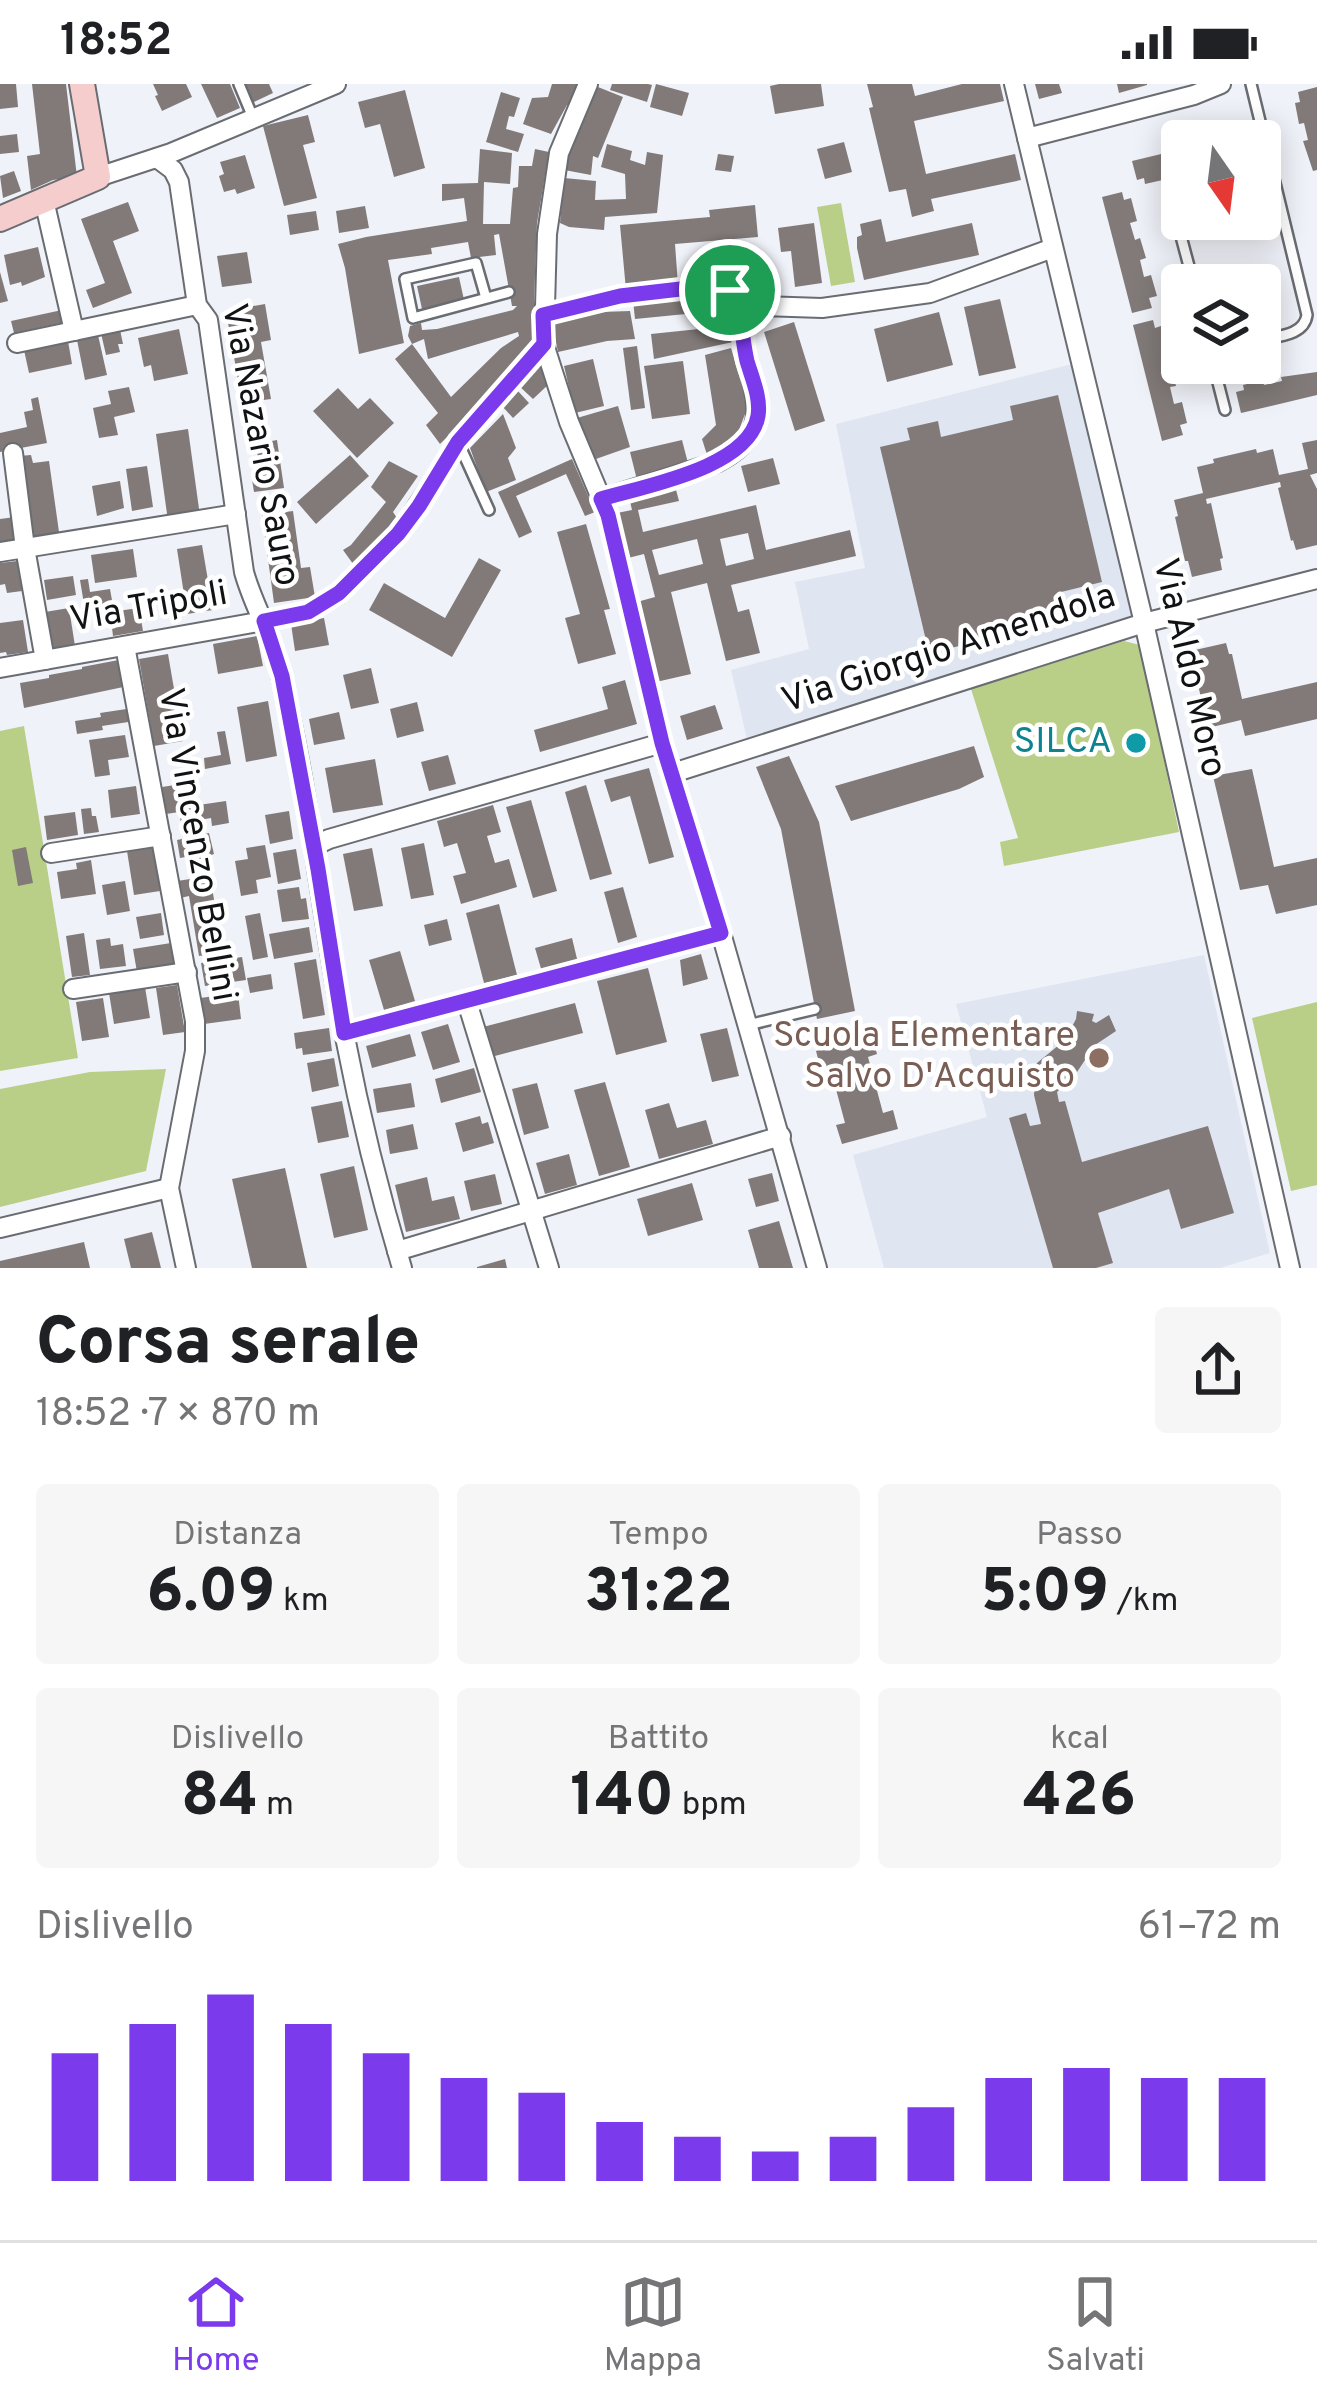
<!DOCTYPE html>
<html lang="it">
<meta charset="utf-8">
<style>
:root{--surface:#fff;--page:#f6f6f6;--text:#202124;--muted:#757577;--line:#e0e0e0;--accent:#7c3aed}
body{margin:0;font-family:Overpass,sans-serif;background:var(--page);color:var(--text);height:100vh;display:flex;flex-direction:column;font-size:45px;white-space:nowrap}
*{box-sizing:border-box;margin:0}
p{font-size:39px;color:var(--muted)}
.icon{flex:none;width:66px;height:66px;fill:none;stroke:currentColor;stroke-width:2;stroke-linecap:round;stroke-linejoin:round}
.map{position:relative;height:1184px;overflow:hidden}
.sheet{display:flex;flex-direction:column;background:var(--surface);flex:1}
.sheet>*{flex:none}
.needle{width:78px;rotate:166deg}
.buttons{position:absolute;left:1161px;top:36px;display:grid;gap:24px}
.buttons a{display:grid;place-items:center;width:120px;height:120px;border-radius:12px;background:var(--surface);box-shadow:0 6px 30px #0003;font-size:60px}
.pin{position:absolute;display:grid;place-items:center;width:102px;height:102px;color:#fff;margin:-51px;border:6px solid #fff;border-radius:50%;box-shadow:0 3px 12px #0007}
.round{display:grid;place-items:center;flex:none;width:126px;height:126px;border-radius:12px;background:var(--page)}
.head{display:flex;align-items:center;justify-content:space-between;height:204px;padding:0 36px}
h1{font-size:66px;font-weight:800;line-height:90px}
.stats{display:grid;grid-template-columns:repeat(3,1fr);gap:18px;height:204px;padding:12px 36px}
.stats div{display:grid;align-content:center;border-radius:12px;background:var(--page);text-align:center}
.stats b{font-size:60px;font-weight:800}
.stats small{font-size:33px;font-weight:400}
.stats p{font-size:33px}
.chart{height:336px;padding:24px 36px}
.chart p{display:flex;justify-content:space-between}
.chart svg{width:100%;height:216px;margin-top:12px;stroke:var(--accent);stroke-width:6}
.status{display:flex;justify-content:space-between;align-items:center;height:84px;padding:0 60px;background:var(--surface);direction:ltr}
.status svg{height:33px;fill:currentColor}
.tabs{display:flex;justify-content:space-around;align-items:center;height:168px;border-top:3px solid var(--line);background:var(--surface);font-size:33px;color:var(--muted)}
.tabs a{display:grid;justify-items:center;gap:6px}
.tabs .on{color:var(--accent)}
.map>svg:first-child{display:block}
</style>
<div class="status"><b>18:52</b><svg viewBox="0 0 49 12"><path d="M0 12V9h3v3zM5 12V6h3v6zM10 12V3h3v9zM15 12V0h3v12zM26 1h20v11H26zM47 4h2v5h-2z"/></svg></div>
<div class="map">
<svg width="1317" height="1184" viewBox="0 0 1317 1184">
<rect width="100%" height="100%" fill="#f0f2f9"/>
<g fill="#e0e5f2">
<path d="M1080,278L1144,539L749,664L731,586L809,565L795,498L865,484L836,340Z"/>
<path d="M1204,871L1270,1169L1220,1184H884L853,1071L987,1033L956,920Z"/>
</g>
<g fill="#b9cf88">
<path d="M841,119L855,198L831,202L817,123Z"/>
<path d="M1124,557L1140,561L1179,748L1004,782L1000,758L1018,754L971,605Z"/>
<path d="M24,642L78,974L0,987V647Z"/>
<path d="M1317,918V1101L1291,1107L1252,934Z"/>
<path d="M166,985L146,1087L0,1123V1005L90,988Z"/>
</g>
<g fill="#817a78" fill-rule="evenodd">
<path d="M0,0H16L18,23L0,25Z"/>
<path d="M32,0H66L77,93L53,96L31,106L27,72L40,70Z"/>
<path d="M153,0H186L192,13L162,27L155,12L158,11Z"/>
<path d="M201,0H230L240,24L217,34Z"/>
<path d="M244,0H269L273,9L252,19Z"/>
<path d="M552,0H581L571,23L567,21L551,50L523,40L532,14L548,13Z"/>
<path d="M612,0H648L652,1L647,18L610,6Z"/>
<path d="M656,0L689,9L682,32L650,23Z"/>
<path d="M779,0H821L824,22L775,30L770,2Z"/>
<path d="M867,0H912L915,12L962,0H1000L1004,17L914,37L926,90L1015,70L1021,96L931,115L934,127L912,133L906,105L889,108L869,24L873,23Z"/>
<path d="M1035,0H1059L1062,9L1039,15Z"/>
<path d="M1117,0H1147V1L1119,9Z"/>
<path d="M593,1L623,13L598,74L593,72L591,91L559,85Z"/>
<path d="M1317,3V86L1313,87L1303,57L1308,56L1304,39L1299,40L1295,19L1300,18L1298,8Z"/>
<path d="M405,6L425,84L394,93L380,40L365,44L358,18Z"/>
<path d="M501,8L520,14L514,33L509,32L506,45L524,50L518,68L486,58Z"/>
<path d="M308,31L315,58L303,61L317,114L284,122L263,42Z"/>
<path d="M1250,44L1253,57H1222L1234,52L1233,48Z"/>
<path d="M17,50L19,68L0,70V52Z"/>
<path d="M844,58L852,88L825,95L817,65Z"/>
<path d="M607,60L632,67L630,76L645,81L647,68L663,71L657,129L605,133L604,146L569,143L560,139L564,94L596,97L595,116L626,115L625,90L601,83Z"/>
<path d="M480,65L512,69L510,100L484,98L483,140H510L513,104L518,103L519,82H532L535,65L549,68L537,139L534,217L542,258L440,360L426,341L438,329L395,275L412,260L408,252L410,242L421,239L422,246L437,245L513,226L517,222H512L499,150L494,151L496,171L471,174L468,158L431,164L432,170L388,176L404,259L359,270L345,184L338,160L366,153L467,137L464,114L442,117V100L478,99ZM518,248L519,252L501,264L451,313L412,260L424,255L428,275Z"/>
<path d="M1182,65V86L1166,90L1167,95L1145,100L1144,94L1137,96L1132,77Z"/>
<path d="M718,70L734,72L731,88L715,86Z"/>
<path d="M245,71L255,104L237,110L235,105L224,108L219,92L224,90L220,78Z"/>
<path d="M14,87L21,107L3,114L0,92Z"/>
<path d="M1122,108L1124,116L1131,114L1137,137L1130,139L1135,156L1140,154L1146,174L1140,176L1144,193L1151,191L1157,212L1149,214L1152,224L1132,229L1102,113Z"/>
<path d="M128,118L139,147L113,157L132,209L93,224L86,206L105,199L81,135Z"/>
<path d="M755,121L758,153L675,160L678,201L626,206L620,141L710,133L709,126Z"/>
<path d="M365,122L369,144L339,149L336,127Z"/>
<path d="M316,127L319,146L290,151L287,131Z"/>
<path d="M881,135L886,158L972,139L979,171L864,196L857,164V153L862,151L860,140Z"/>
<path d="M814,139L822,199L795,203L791,167L781,168L778,144Z"/>
<path d="M38,163L45,193L22,202L21,198L10,201L4,171Z"/>
<path d="M247,168L252,199L222,203L217,172Z"/>
<path d="M0,188L8,217L0,219Z"/>
<path d="M459,193L464,216L422,225L417,202Z"/>
<path d="M719,208L733,258L654,275L651,250L699,245L696,229L635,235L633,216Z"/>
<path d="M1000,215L1016,284L979,292L964,223Z"/>
<path d="M265,220L271,256L261,258L271,315L242,319L226,227Z"/>
<path d="M62,226L65,238L14,249L11,237Z"/>
<path d="M630,227L635,255L607,257L558,268L552,239L601,228Z"/>
<path d="M939,228L953,281L887,298L874,245Z"/>
<path d="M1153,236L1155,244L1161,242L1167,264L1161,266L1165,283L1171,282L1176,302L1170,303L1174,320L1182,318L1187,339L1180,341L1183,351L1162,357L1133,241Z"/>
<path d="M794,238L825,337L795,347L764,248Z"/>
<path d="M119,241L123,260H118L120,268L106,271L100,245Z"/>
<path d="M179,245L188,290L154,297L151,281L144,283L138,254Z"/>
<path d="M98,251L107,291L85,296L77,256Z"/>
<path d="M68,257L72,280L29,289L24,266Z"/>
<path d="M637,262L645,324L631,326L623,264Z"/>
<path d="M731,264L748,322L733,362L708,374L702,355L716,341L705,271Z"/>
<path d="M593,275L604,322L575,329L564,282Z"/>
<path d="M683,277L690,330L652,335L644,282Z"/>
<path d="M537,282L543,283L550,299L533,315L518,301Z"/>
<path d="M1317,288V311L1241,329L1236,308L1244,306L1243,301L1263,296L1264,301L1282,297L1281,293Z"/>
<path d="M129,303L135,328L114,333L118,351L99,354L93,324L111,320L108,307Z"/>
<path d="M338,304L358,325L370,314L394,339L357,374L313,327Z"/>
<path d="M517,306L529,319L513,334L501,321Z"/>
<path d="M1058,311L1102,498L1057,509L1063,538L929,569L880,363L910,356L907,344L938,337L941,353L1013,336L1010,322Z"/>
<path d="M38,313L47,359L0,368V349L27,343L24,328L33,326L31,315Z"/>
<path d="M618,322L630,363L593,376L577,334Z"/>
<path d="M503,330L516,364L508,374L516,396L486,408L470,364Z"/>
<path d="M188,345L200,432L168,437L156,350Z"/>
<path d="M277,356L284,404L254,408L251,389L260,388L256,360Z"/>
<path d="M682,356L689,383L637,396L630,368Z"/>
<path d="M1317,356V389L1310,391L1317,405V461L1296,466L1293,456L1291,457L1278,404L1281,403L1280,398L1206,415L1207,420L1211,419L1223,474L1220,475L1222,486L1192,493L1188,477H1185L1175,433L1178,432L1174,416L1203,409L1197,383L1214,379L1213,375L1256,365L1257,369L1273,365L1279,391L1308,385L1302,359Z"/>
<path d="M31,371L33,379L49,377L60,455L32,459L19,372Z"/>
<path d="M350,371L369,392L316,440L297,418Z"/>
<path d="M773,374L780,400L748,408L741,382Z"/>
<path d="M572,375L595,428L585,432L566,390L516,412L532,448L519,454L498,408Z"/>
<path d="M389,377L418,392L393,428L397,434L371,472L356,484L343,466L351,461L386,418L371,403Z"/>
<path d="M147,382L153,423L132,427L126,385Z"/>
<path d="M120,397L124,424L97,432L92,402Z"/>
<path d="M675,402L679,417L638,426L643,448L756,421L766,466L850,446L856,472L731,501L738,528L749,525L760,569L726,577L707,499L671,508L691,590L656,598L637,518L655,513L644,470L628,474L617,429L632,426L629,413ZM748,449L754,475L726,482L720,455ZM697,455L703,480L659,491L652,466Z"/>
<path d="M293,427L301,484L310,483L315,513L274,519L262,431Z"/>
<path d="M15,433L19,459L0,462V435Z"/>
<path d="M586,440L610,525L604,526L616,570L578,580L565,534L580,530L557,448Z"/>
<path d="M202,461L213,526L187,530L177,465Z"/>
<path d="M133,465L137,493L95,499L91,471Z"/>
<path d="M479,474L501,486L452,573L369,526L384,499L445,534Z"/>
<path d="M17,477L22,507L7,509L5,500L0,501V479Z"/>
<path d="M73,492L76,511L47,516L44,496Z"/>
<path d="M88,495L90,508L110,505L113,522L85,526L80,496Z"/>
<path d="M69,524L75,562L51,566L45,528Z"/>
<path d="M139,524L143,547L113,552L110,528Z"/>
<path d="M324,534L329,561L295,567L291,540Z"/>
<path d="M23,536L28,568L7,571L6,568L0,569V539Z"/>
<path d="M257,552L263,582L218,590L213,560Z"/>
<path d="M1226,559L1229,570H1232L1242,615L1317,598V635L1245,652L1241,636L1212,643L1208,627H1204L1194,583L1198,582L1195,566Z"/>
<path d="M168,570L183,657L154,662L139,575Z"/>
<path d="M124,575L128,602L24,624L20,599L49,594V591L82,585V583Z"/>
<path d="M371,584L379,619L351,625L343,591Z"/>
<path d="M625,596L637,640L540,668L534,646L608,625L602,603Z"/>
<path d="M268,617L277,672L246,678L237,623Z"/>
<path d="M417,618L424,647L397,654L390,625Z"/>
<path d="M715,621L723,645L687,656L680,632Z"/>
<path d="M133,624L135,637L102,642L103,646L77,650L75,637L101,633L100,629Z"/>
<path d="M339,628L345,655L314,661L309,635Z"/>
<path d="M225,647L231,680L205,685L204,674L221,671L217,648Z"/>
<path d="M125,651L129,673L108,676L110,691L95,693L89,656Z"/>
<path d="M974,662L984,693L959,705L851,737L835,702Z"/>
<path d="M448,671L456,700L429,707L421,678Z"/>
<path d="M789,672L819,738L855,927L817,935L781,745L756,683Z"/>
<path d="M375,675L383,721L333,729L325,684Z"/>
<path d="M649,684L674,773L649,780L630,712L611,718L604,696Z"/>
<path d="M1252,685L1274,783L1317,774V821L1276,830L1268,801L1240,806L1213,692Z"/>
<path d="M188,699L192,722L226,717L229,739L212,742L211,734L181,739L179,728L166,730L162,703Z"/>
<path d="M586,701L612,790L590,796L565,708Z"/>
<path d="M136,702L140,730L111,734L108,706Z"/>
<path d="M531,716L557,807L533,814L506,723Z"/>
<path d="M493,721L501,748L487,752L495,779L509,775L517,803L461,820L453,792L466,789L457,759L444,763L437,737Z"/>
<path d="M91,724L92,732H96L99,748L84,750L81,725Z"/>
<path d="M289,727L293,755L270,760L265,731Z"/>
<path d="M75,728L78,751L47,756L44,732Z"/>
<path d="M209,749L214,770L208,772L209,778L192,782L191,772L180,774L177,756Z"/>
<path d="M424,759L434,811L411,815L401,764Z"/>
<path d="M265,761L271,793L256,796L258,809L241,812L235,777L248,775L246,764Z"/>
<path d="M26,763L33,799L18,802L12,766Z"/>
<path d="M154,763L160,807L134,811L127,767Z"/>
<path d="M372,764L383,822L354,827L343,770Z"/>
<path d="M296,765L301,795L278,800L273,769Z"/>
<path d="M91,776L96,810L61,815L57,788L77,785L76,779Z"/>
<path d="M210,792L223,868L199,872L189,812L180,814L177,797Z"/>
<path d="M125,797L130,827L107,831L102,801Z"/>
<path d="M299,803L301,815L306,814L309,835L282,838L277,806Z"/>
<path d="M623,803L637,853L618,859L604,808Z"/>
<path d="M499,820L517,891L484,899L466,829Z"/>
<path d="M161,829L164,851L140,855L136,833Z"/>
<path d="M260,829L268,873L253,876L245,832Z"/>
<path d="M447,835L452,856L429,862L424,841Z"/>
<path d="M309,843L313,868L274,875L269,850Z"/>
<path d="M84,849L90,891L72,893L66,852Z"/>
<path d="M110,854L111,862L123,860L126,882L100,885L96,856Z"/>
<path d="M572,854L578,879L542,888L535,864Z"/>
<path d="M171,859L174,882L137,888L133,865Z"/>
<path d="M400,867L415,917L384,926L369,876Z"/>
<path d="M701,870L708,895L683,902L680,876Z"/>
<path d="M242,873L246,896L205,902L201,879Z"/>
<path d="M316,875L325,931L303,935L294,879Z"/>
<path d="M648,884L667,958L616,971L597,897Z"/>
<path d="M271,890L273,905L250,909L247,894Z"/>
<path d="M177,901L185,948L163,951L156,904Z"/>
<path d="M145,903L150,934L114,940L109,909Z"/>
<path d="M238,909L241,935L204,940L200,914Z"/>
<path d="M103,914L109,953L82,957L76,918Z"/>
<path d="M575,919L583,949L491,973L483,943Z"/>
<path d="M1077,927L1094,930L1092,937L1096,939L1109,931L1116,947L1095,961L1075,991L1057,1008L1059,1018L1065,1017L1082,1078L1208,1042L1234,1129L1181,1145L1169,1105L1098,1129L1113,1179L1096,1184H1053L1009,1034L1026,1029L1030,1042L1041,1040L1034,1011L1035,998L1029,996L1037,979L1065,956L1076,935Z"/>
<path d="M448,940L460,978L433,986L421,948Z"/>
<path d="M329,944L332,967L303,971L302,964L296,965L294,949Z"/>
<path d="M727,944L739,992L712,998L700,950Z"/>
<path d="M410,950L416,972L372,984L366,962Z"/>
<path d="M872,952L877,970L868,973L883,1029L893,1026L898,1045L842,1060L836,1041L845,1039L830,983L821,986L816,967Z"/>
<path d="M334,974L339,1002L312,1008L307,979Z"/>
<path d="M474,984L481,1008L441,1019L435,995Z"/>
<path d="M605,998L630,1083L599,1092L574,1006Z"/>
<path d="M411,999L415,1023L377,1029L373,1005Z"/>
<path d="M537,999L549,1044L524,1051L512,1005Z"/>
<path d="M342,1017L349,1053L318,1059L311,1023Z"/>
<path d="M669,1019L677,1044L706,1036L713,1060L659,1075L645,1026Z"/>
<path d="M480,1032L482,1040L488,1038L494,1059L463,1068L455,1039Z"/>
<path d="M413,1040L418,1065L390,1070L386,1046Z"/>
<path d="M569,1070L577,1101L545,1110L536,1079Z"/>
<path d="M354,1082L368,1146L334,1154L320,1090Z"/>
<path d="M285,1084L307,1184H252L232,1095Z"/>
<path d="M772,1089L779,1117L756,1123L748,1095Z"/>
<path d="M495,1090L502,1120L471,1127L464,1097Z"/>
<path d="M427,1093L432,1117L454,1112L460,1135L406,1148L395,1101Z"/>
<path d="M692,1099L703,1136L648,1152L637,1115Z"/>
<path d="M779,1137L793,1184H759L748,1146Z"/>
<path d="M152,1148L161,1184H131L124,1155Z"/>
<path d="M84,1158L90,1184H0V1177Z"/>
<path d="M505,1175L507,1184H477V1183Z"/>
</g>
<g fill="none" stroke-linecap="round" stroke-linejoin="round">
<defs>
<g id="lane">
<path d="M239,0L254,36"/>
<path d="M1251,0L1307,231C1304,252 1277,252 1260,256"/>
<path d="M1182,127L1178,133V141L1194,201"/>
<path d="M486,214L476,179L405,195L413,234L509,208"/>
<path d="M1213,279L1225,326"/>
<path d="M459,360L489,426"/>
<path d="M748,941L815,925"/>
</g>
<g id="street">
<path d="M588,0L559,69L547,150L544,260L569,338L608,431L662,659L721,849L817,1184"/>
<path d="M1014,0L1144,539L1290,1184"/>
<path d="M1027,54L1194,11L1221,0"/>
<path d="M157,74L173,86L179,98L197,221L208,236L244,488C253,521 271,549 279,583C309,704 321,830 345,953C360,1031 379,1108 402,1184"/>
<path d="M98,93L171,69L336,0"/>
<path d="M44,116L74,247L197,221"/>
<path d="M543,231L619,212L721,201L731,206C743,230 739,237 744,261C753,312 776,348 718,378L601,415"/>
<path d="M742,233L751,225L762,222L822,224L930,209L1053,164"/>
<path d="M17,259L74,247"/>
<path d="M13,369L25,464L45,576"/>
<path d="M0,468L236,430"/>
<path d="M125,562L195,937V967L169,1104L186,1184"/>
<path d="M0,584L264,537L308,528L339,510L405,441L464,351L544,260"/>
<path d="M673,689L1144,539L1317,495"/>
<path d="M314,762L329,755L662,659"/>
<path d="M51,769L161,752"/>
<path d="M73,905L187,888"/>
<path d="M467,918L549,1184"/>
<path d="M344,949L721,849"/>
<path d="M0,1144L169,1104"/>
<path d="M397,1167L781,1052"/>
</g>
<path id="secondary" d="M0,135L98,93L82,0"/>
</defs>
<use href="#lane" stroke="#696c71" stroke-width="14"/>
<use href="#street" stroke="#696c71" stroke-width="22"/>
<use href="#secondary" stroke="#696c71" stroke-width="28"/>
<use href="#lane" stroke="#fff" stroke-width="9"/>
<use href="#street" stroke="#fff" stroke-width="18"/>
<use href="#secondary" stroke="#f5cdcd" stroke-width="24"/>
</g>
<g fill="none" stroke-linecap="round" stroke-linejoin="round">
<defs>
<path id="route" d="M715,201L730,206C743,229 741,252 747,277C752,294 761,314 758,332C749,384 644,402 601,415L608,431L662,659L721,849L344,949L318,785L282,592L264,537L308,528L339,509L398,450L419,422L458,358L544,260L543,231L620,212Z"/>
</defs>
<use href="#route" stroke="#fff" stroke-width="24"/>
<use href="#route" stroke="#7c3aed" stroke-width="15"/>
</g>
<circle fill="#0f9aa8" stroke="#fff" stroke-width="4.5" cx="1136" cy="659" r="12"/>
<circle fill="#8d6e63" stroke="#fff" stroke-width="4.5" cx="1099" cy="974" r="12"/>
<g text-anchor="middle" dominant-baseline="central" stroke-width="9" stroke-linejoin="round" paint-order="stroke">
<g font-size="36" fill="#111214" stroke="#fff">
<text transform="translate(259 361) rotate(79)">Via Nazario Sauro</text>
<text transform="translate(149 524) rotate(-10)">Via Tripoli</text>
<text transform="translate(949 566) rotate(-18)">Via Giorgio Amendola</text>
<text transform="translate(1188 584) rotate(77)">Via Aldo Moro</text>
<text transform="translate(196 761) rotate(80)">Via Vincenzo Bellini</text>
</g>
<g font-size="36" fill="#0d838f" stroke="#fff" text-anchor="end">
<text x="1112" y="659">SILCA</text>
</g>
<g font-size="36" fill="#785e54" stroke="#fff" text-anchor="end">
<text x="1075" y="953">Scuola Elementare<tspan x="1075" dy="41">Salvo D'Acquisto</tspan></text>
</g>
</g>
</svg>
<div class="buttons">
<a><svg class="needle" viewBox="-14 -14 28 28"><path d="M0-13l5 13h-10z" fill="#e53935"/><path d="M0 13l5-13h-10z" fill="#757577"/></svg></a>
<a><svg class="icon" aria-label="layers" viewBox="0 0 24 24"><path d="M12 4l9 5-9 5-9-5zM3 14l9 5 9-5"/></svg></a>
</div>
<div class="pin" style="left:730px;top:206px;background:#1e9e55"><svg class="icon" aria-label="arrive" viewBox="0 0 24 24"><path d="M6 21V4h12l-3 4 3 4H6"/></svg></div>
</div>
<section class="sheet">
<div class="head"><div><h1>Corsa serale</h1><p>18:52 · 7 × 870 m</p></div><a class="round"><svg class="icon" aria-label="share" viewBox="0 0 24 24"><path d="M12 15V3M7 8l5-5 5 5M5 13v7h14v-7"/></svg></a></div>
<div class="stats">
<div><p>Distanza</p><b>6.09<small> km</small></b></div>
<div><p>Tempo</p><b>31:22</b></div>
<div><p>Passo</p><b>5:09<small> /km</small></b></div>
</div>
<div class="stats">
<div><p>Dislivello</p><b>84<small> m</small></b></div>
<div><p>Battito</p><b>140<small> bpm</small></b></div>
<div><p>kcal</p><b>426</b></div>
</div>
<div class="chart"><p><span>Dislivello</span>61–72 m</p>
<svg viewBox="0 0 160 44" preserveAspectRatio="none"><path d="M5 44V18M15 44V12M25 44V6M35 44V12M45 44V18M55 44V23M65 44V26M75 44V32M85 44V35M95 44V38M105 44V35M115 44V29M125 44V23M135 44V21M145 44V23M155 44V23"/></svg>
</div>
</section>
<nav class="tabs">
<a class="on"><svg class="icon" aria-label="home" viewBox="0 0 24 24"><path d="M3 11l9-7 9 7M6 9v11h12V9"/></svg>Home</a>
<a><svg class="icon" aria-label="map" viewBox="0 0 24 24"><path d="M3 6l6-2 6 2 6-2v14l-6 2-6-2-6 2zM9 4v14M15 6v14"/></svg>Mappa</a>
<a><svg class="icon" aria-label="saved" viewBox="0 0 24 24"><path d="M7 4h10v16l-5-4-5 4z"/></svg>Salvati</a>
</nav>
